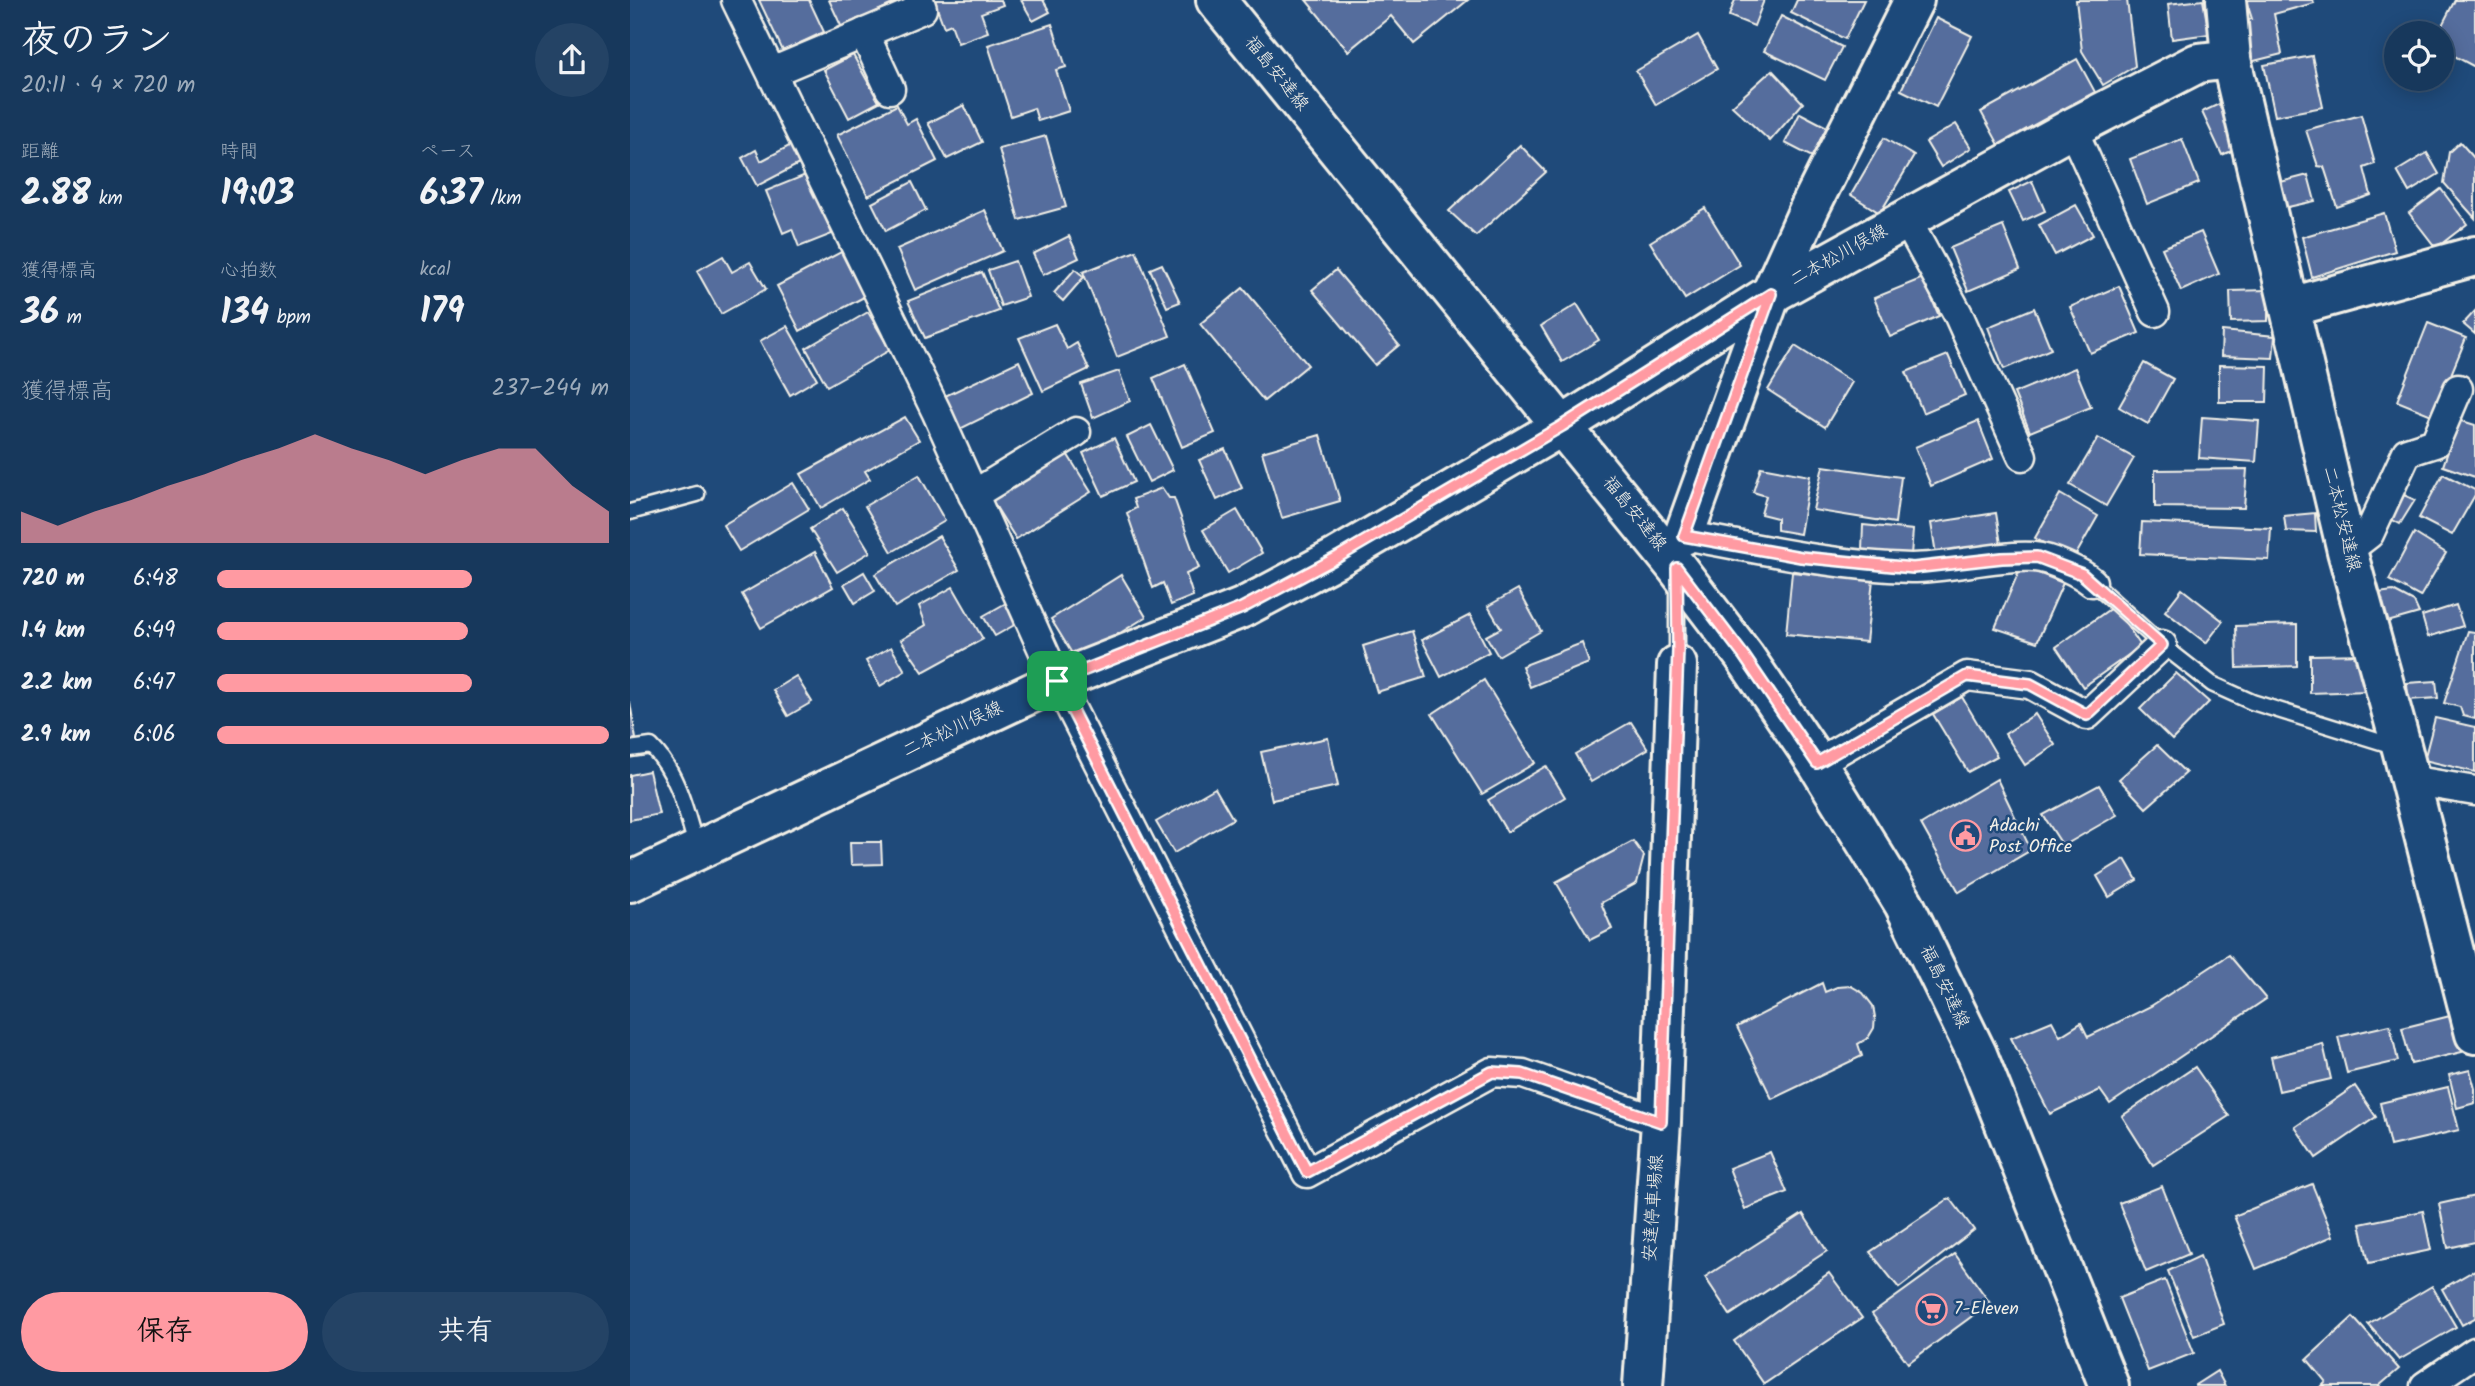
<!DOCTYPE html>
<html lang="ja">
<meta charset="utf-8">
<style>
:root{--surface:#17385c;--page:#244365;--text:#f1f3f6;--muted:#9eacbb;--line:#365272;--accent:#ff9aa2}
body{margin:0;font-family:Kalam,"Klee One",sans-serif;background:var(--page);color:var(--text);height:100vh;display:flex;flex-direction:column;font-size:26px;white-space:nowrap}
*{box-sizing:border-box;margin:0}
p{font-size:23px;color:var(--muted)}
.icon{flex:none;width:38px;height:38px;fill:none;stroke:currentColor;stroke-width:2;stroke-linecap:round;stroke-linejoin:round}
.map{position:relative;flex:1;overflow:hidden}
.details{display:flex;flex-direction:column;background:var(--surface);width:630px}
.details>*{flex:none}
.controls{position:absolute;left:1754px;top:21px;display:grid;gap:14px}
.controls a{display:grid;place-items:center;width:70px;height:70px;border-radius:50%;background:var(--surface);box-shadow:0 4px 18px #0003,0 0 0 2px var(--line);font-size:35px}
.pin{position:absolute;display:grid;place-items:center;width:60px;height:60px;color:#fff;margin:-30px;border-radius:14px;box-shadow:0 4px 10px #0006}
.round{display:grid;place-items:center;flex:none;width:74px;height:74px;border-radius:37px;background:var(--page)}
.summary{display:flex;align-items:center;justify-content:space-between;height:119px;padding:0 21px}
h1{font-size:38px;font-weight:600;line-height:52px}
.figures{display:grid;grid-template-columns:repeat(3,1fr);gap:10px;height:119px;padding:7px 21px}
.figures div{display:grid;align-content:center}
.figures b{font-size:35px;font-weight:600}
.figures small{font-size:19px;font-weight:400}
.figures p{font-size:19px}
.chart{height:196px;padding:14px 21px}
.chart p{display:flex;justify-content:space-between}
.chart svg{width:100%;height:126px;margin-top:7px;fill:var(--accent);opacity:.7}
.action{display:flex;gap:14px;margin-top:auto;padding:14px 21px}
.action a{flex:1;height:80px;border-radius:42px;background:var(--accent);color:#111;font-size:28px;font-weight:600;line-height:80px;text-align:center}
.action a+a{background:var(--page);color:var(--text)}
ul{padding:0 21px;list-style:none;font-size:23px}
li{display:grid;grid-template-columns:112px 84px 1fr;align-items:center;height:52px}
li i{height:18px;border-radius:9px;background:var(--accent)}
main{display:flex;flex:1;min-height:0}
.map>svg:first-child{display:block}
</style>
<main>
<section class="details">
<div class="summary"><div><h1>夜のラン</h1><p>20:11 · 4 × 720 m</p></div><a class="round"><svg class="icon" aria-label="share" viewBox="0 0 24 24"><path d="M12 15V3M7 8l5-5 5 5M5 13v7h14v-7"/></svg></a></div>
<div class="figures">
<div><p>距離</p><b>2.88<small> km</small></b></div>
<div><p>時間</p><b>19:03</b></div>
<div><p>ペース</p><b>6:37<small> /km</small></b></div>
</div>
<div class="figures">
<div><p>獲得標高</p><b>36<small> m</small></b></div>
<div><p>心拍数</p><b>134<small> bpm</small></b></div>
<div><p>kcal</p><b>179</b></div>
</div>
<div class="chart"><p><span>獲得標高</span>237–244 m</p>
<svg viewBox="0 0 160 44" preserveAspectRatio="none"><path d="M0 44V33L10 38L20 33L30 29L40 24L50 20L60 15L70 11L80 6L90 11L100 15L110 20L120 15L130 11L140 11L150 24L160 33V44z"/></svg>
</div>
<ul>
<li><b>720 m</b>6:48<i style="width:65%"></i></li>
<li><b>1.4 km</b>6:49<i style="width:64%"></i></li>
<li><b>2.2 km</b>6:47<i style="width:65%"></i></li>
<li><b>2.9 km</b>6:06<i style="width:100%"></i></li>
</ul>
<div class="action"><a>保存</a><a>共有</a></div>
</section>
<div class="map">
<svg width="1845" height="1386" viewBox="0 0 1845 1386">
<rect width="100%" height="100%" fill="#1f4a7a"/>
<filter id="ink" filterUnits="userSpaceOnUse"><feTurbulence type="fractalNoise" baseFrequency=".0143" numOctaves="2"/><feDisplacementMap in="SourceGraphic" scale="14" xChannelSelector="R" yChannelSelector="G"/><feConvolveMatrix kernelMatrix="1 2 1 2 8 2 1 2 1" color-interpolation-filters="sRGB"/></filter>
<g filter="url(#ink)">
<g fill="#546d9d" stroke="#f4f1e8" stroke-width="2">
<path d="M129,0H179L194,32L153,51Z"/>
<path d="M199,0H271L212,28Z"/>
<path d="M304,0H371L373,5L351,13L358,32L328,43L321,24L314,27Z"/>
<path d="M391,0H413L420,12L403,21Z"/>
<path d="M676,0H838L784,44L761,16L718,51Z"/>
<path d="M1105,0H1134L1124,26L1099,16Z"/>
<path d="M1167,0H1234L1215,39L1161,13Z"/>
<path d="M1446,0H1497L1505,66L1473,85L1452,51Z"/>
<path d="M1573,0L1579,34L1542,39L1538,4Z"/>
<path d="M1616,0H1683L1684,3L1644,14L1652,54L1616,63L1607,22L1622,19Z"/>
<path d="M1825,0H1845V67L1811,49V33H1808Z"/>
<path d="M1151,16L1212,47L1195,80L1134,51Z"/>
<path d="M1306,18L1342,36L1306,107L1271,90Z"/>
<path d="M422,24L436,67L426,70L439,111L408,121L404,108L381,116L358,45Z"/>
<path d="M1068,35L1087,69L1026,105L1006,71Z"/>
<path d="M223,55L249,102L219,118L194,70Z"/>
<path d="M1682,56L1693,107L1645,116L1634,65Z"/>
<path d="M1447,59L1465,92L1369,145L1351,112Z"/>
<path d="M1142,70L1173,103L1140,141L1102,106Z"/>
<path d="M1589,104L1609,148L1592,155L1572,112Z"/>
<path d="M267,105L277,124L286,119L307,161L238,196L207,135Z"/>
<path d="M334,105L352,142L317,159L298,123Z"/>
<path d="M1170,113L1197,127L1182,157L1155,143Z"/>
<path d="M1731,115L1745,164L1734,168L1741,195L1707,207L1694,167L1688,166L1676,130Z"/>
<path d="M1326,124L1341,148L1311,167L1296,142Z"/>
<path d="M416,136L436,207L389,220L369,149Z"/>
<path d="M1254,138L1284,156L1250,213L1221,195Z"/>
<path d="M1552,139L1569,183L1517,204L1500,159Z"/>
<path d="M1830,142L1845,159V218L1814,183L1819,152Z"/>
<path d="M161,145L171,163L127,186L112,158L126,150L131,161Z"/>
<path d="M890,145L916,172L846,236L819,211Z"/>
<path d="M1797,153L1809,174L1779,192L1767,171Z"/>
<path d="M178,174L202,234L169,247L162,229L153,233L136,191Z"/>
<path d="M1678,175L1685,201L1649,209L1643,184Z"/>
<path d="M1402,181L1415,211L1393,221L1379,192Z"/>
<path d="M282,182L296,210L256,231L242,203Z"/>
<path d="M1811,189L1837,224L1806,248L1779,213Z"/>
<path d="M1446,205L1463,235L1425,255L1409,225Z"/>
<path d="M1075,208L1110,265L1055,299L1020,242Z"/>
<path d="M355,210L373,251L285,290L267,249Z"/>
<path d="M1754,213L1765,251L1682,277L1672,237Z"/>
<path d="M1373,226L1390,269L1338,291L1320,248Z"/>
<path d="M1571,232L1589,274L1551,291L1532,248Z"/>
<path d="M439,236L449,258L413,275L403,254Z"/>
<path d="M506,251L540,336L487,357L453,272Z"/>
<path d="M211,252L234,297L170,331L147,286Z"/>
<path d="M93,256L102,272L120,262L136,289L91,314L67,271Z"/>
<path d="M385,261L398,297L371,306L358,270Z"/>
<path d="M532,264L550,302L537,307L520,269Z"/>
<path d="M445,269L454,277L433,301L424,293Z"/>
<path d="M706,270L769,345L745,365L682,290Z"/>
<path d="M352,272L369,311L295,338L278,301Z"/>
<path d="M1293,278L1309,316L1260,337L1244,298Z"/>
<path d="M1489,286L1509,333L1460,353L1440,307Z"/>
<path d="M613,288L678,365L634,401L570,324Z"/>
<path d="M1638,290V321L1601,322L1600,291Z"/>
<path d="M947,304L969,340L932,362L911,326Z"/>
<path d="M1404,308L1421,349L1374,369L1358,327Z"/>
<path d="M1845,311V334L1833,324Z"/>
<path d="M238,312L260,350L197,386L176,348Z"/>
<path d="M1798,323L1836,338L1804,416L1767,401Z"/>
<path d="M425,324L437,349L447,343L459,369L413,391L389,338Z"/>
<path d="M157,326L187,379L160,395L130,341Z"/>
<path d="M1592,331L1645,336L1643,358L1591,356Z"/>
<path d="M1165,346L1222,382L1195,427L1138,390Z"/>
<path d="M1318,355L1335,395L1293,413L1276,372Z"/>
<path d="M389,361L403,393L330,429L315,396Z"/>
<path d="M1514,363L1543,379L1518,424L1489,407Z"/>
<path d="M555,364L585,433L552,447L523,378Z"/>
<path d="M1589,365L1638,366L1637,402H1589Z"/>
<path d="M1445,368L1461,407L1400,432L1384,393Z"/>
<path d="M489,371L500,401L463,418L451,384Z"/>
<path d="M275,417L289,440L235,471L240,479L191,508L171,474Z"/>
<path d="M1572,417L1629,421L1626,462L1569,458Z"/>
<path d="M1829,420L1845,425V477L1813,466Z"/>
<path d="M1348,421L1363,459L1301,486L1285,447Z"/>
<path d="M521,425L543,470L519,482L497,437Z"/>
<path d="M690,435L710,501L652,518L632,452Z"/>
<path d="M484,438L504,482L473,496L453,453Z"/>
<path d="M1468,438L1504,458L1476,506L1440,485Z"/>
<path d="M595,449L612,488L587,500L569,460Z"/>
<path d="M436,452L461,492L386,539L361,499Z"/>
<path d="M1193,466L1271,477L1265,523L1183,510Z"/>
<path d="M1131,467L1180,476L1170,534L1147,530V518L1131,514L1136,496L1123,492Z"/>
<path d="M1617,469L1614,508L1525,507V470Z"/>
<path d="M1813,474L1845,490V495L1822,535L1789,518Z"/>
<path d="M289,475L315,521L262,552L235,506Z"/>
<path d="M163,483L179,509L109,551L93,525Z"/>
<path d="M532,488L539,498H544L569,568L556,574L563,596L541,605L533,583L523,588L497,513L506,508L503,499Z"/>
<path d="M1430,494L1468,516L1443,560L1405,538Z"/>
<path d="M1774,495L1785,500L1770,524L1761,519Z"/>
<path d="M213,508L240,552L207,572L180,529Z"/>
<path d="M607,510L632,553L598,573L573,530Z"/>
<path d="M1366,513L1371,544L1306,554L1301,523Z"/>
<path d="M1685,513L1686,532L1656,531L1654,516Z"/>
<path d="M1512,522L1641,528L1639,560L1510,554Z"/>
<path d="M1233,525L1283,530L1281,555L1232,550Z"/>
<path d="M1784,533L1816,553L1790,597L1759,580Z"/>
<path d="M309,536L329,570L265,607L245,574Z"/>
<path d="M185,552L203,587L131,628L112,594Z"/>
<path d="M1391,566L1433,583L1407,642L1365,628Z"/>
<path d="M234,572L245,591L225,603L214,584Z"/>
<path d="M1162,572L1243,580L1236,642L1156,634Z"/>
<path d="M491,575L516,617L446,660L421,619Z"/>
<path d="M323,587L353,639L293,672L271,640L296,625L289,606Z"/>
<path d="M888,589L911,631L868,656L856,636L871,628L858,606Z"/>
<path d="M1552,589L1593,621L1576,643L1535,611Z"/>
<path d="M1763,591L1784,602L1789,613L1754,623L1748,593Z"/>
<path d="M376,603L388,623L365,636L353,616Z"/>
<path d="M1826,605L1833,626L1798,637L1792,616Z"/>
<path d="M1484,606L1511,646L1453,687L1426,647Z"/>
<path d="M840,615L859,652L811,677L792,640Z"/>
<path d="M1667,624V666L1607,668L1606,626Z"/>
<path d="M782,631L796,677L747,692L733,646Z"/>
<path d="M1838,631L1845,632V719L1833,716L1830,707L1814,703Z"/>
<path d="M952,643L959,663L900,687L892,666Z"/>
<path d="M261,647L275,671L250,686L236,661Z"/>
<path d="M1738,654V691L1680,693V655Z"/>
<path d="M1546,673L1579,702L1542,740L1510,709Z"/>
<path d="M166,676L182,702L158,716L143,690Z"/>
<path d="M854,680L905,763L852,794L802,714Z"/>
<path d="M1806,681L1808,698L1778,700L1777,683Z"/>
<path d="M1332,697L1367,756L1338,772L1303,714Z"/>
<path d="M0,702L6,739L0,740Z"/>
<path d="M1405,714L1425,745L1395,765L1375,734Z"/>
<path d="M1805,718L1845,727V772L1794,760Z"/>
<path d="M1001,722L1018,749L961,782L945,754Z"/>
<path d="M698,738L708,786L642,800L631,752Z"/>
<path d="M1527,745L1556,773L1516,808L1489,779Z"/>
<path d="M916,766L935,797L877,832L858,800Z"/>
<path d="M19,771L29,814L0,820V775Z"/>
<path d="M1367,779L1401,850L1329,892L1291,824Z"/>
<path d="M1469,785L1487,815L1433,846L1413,815Z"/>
<path d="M585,788L603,819L544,853L526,822Z"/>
<path d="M1003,841L1014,856L1007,883L971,903L982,929L960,940L926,882Z"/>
<path d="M220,842H251L252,864L221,865Z"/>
<path d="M1495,859L1507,880L1479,897L1467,876Z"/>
<path d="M1599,955L1636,999L1480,1104L1470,1090L1420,1114L1381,1038L1422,1021L1430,1036L1451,1023L1458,1037L1521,1006Z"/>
<path d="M1192,983L1195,992L1207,987L1221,986L1233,993L1243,1006L1245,1017L1244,1028L1238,1038L1228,1044L1232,1056L1142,1099L1107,1027Z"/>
<path d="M1824,1015L1832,1052L1781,1064L1772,1028Z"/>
<path d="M1760,1025L1768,1061L1717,1073L1708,1037Z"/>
<path d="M1693,1044L1701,1079L1649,1091L1641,1057Z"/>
<path d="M1565,1067L1599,1116L1523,1165L1492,1116Z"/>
<path d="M1840,1070L1845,1089V1103L1827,1108L1819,1075Z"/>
<path d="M1725,1086L1746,1117L1686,1158L1665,1127Z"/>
<path d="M1818,1087L1829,1130L1760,1146L1750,1103Z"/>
<path d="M1140,1152L1157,1192L1115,1209L1099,1168Z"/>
<path d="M1682,1184L1703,1236L1626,1269L1604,1216Z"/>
<path d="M1532,1186L1559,1254L1516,1272L1489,1203Z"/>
<path d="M1845,1196V1242L1818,1248L1809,1204Z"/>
<path d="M1320,1198L1344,1230L1269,1288L1240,1252Z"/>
<path d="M1793,1211L1801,1250L1739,1263L1730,1224Z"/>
<path d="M1173,1214L1197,1251L1100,1315L1075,1277Z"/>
<path d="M1325,1254L1360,1303L1278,1363L1242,1314Z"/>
<path d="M1570,1256L1594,1324L1564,1336L1538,1271Z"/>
<path d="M1845,1270V1318L1832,1325L1812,1289Z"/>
<path d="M1199,1273L1232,1318L1134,1384L1104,1341Z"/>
<path d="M1535,1280L1564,1353L1518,1371L1489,1298Z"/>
<path d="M1802,1286L1826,1327L1769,1360L1738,1324Z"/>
<path d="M1723,1317L1769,1369L1749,1386H1692L1696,1382L1677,1359Z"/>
<path d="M1587,1371L1595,1386H1565V1385Z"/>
</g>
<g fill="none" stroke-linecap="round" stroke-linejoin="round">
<defs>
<g id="lane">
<path d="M0,512L67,494"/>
<path d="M1462,582L1532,645L1582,684L1622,702L1767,747"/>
<path d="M1047,663V582"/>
<path d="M0,749L21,746C49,774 56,812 67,849"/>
</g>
<g id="street">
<path d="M106,0L306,411L427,681L677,1173L862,1072L893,1074L1031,1122"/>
<path d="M234,33L260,89"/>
<path d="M142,72L292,9L289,0"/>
<path d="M1442,128L1525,312"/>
<path d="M1276,219L1328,314L1392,456"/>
<path d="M343,495L446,432"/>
<path d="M1054,535C1129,549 1205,566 1281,568C1322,568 1363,555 1404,557C1420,558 1450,572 1462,582"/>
<path d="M1717,551L1739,534L1777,452L1805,443L1828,389"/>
<path d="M1187,763L1337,676L1400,684L1457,715L1532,645"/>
<path d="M1780,780L1845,791"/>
<path d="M1795,1386L1845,1352"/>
</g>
<g id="secondary">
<path d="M586,0L1047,568L1114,656L1187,763L1274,904L1347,1054L1479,1386"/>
<path d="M1596,0L1601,59L1717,551L1772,749L1845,1034"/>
<path d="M1661,307L1845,256"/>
<path d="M1054,535L1141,294L1180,207L1284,0"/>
<path d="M0,882L427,681L612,608L708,557L932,426L1141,294L1442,128L1568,63L1601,59"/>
<path d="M1013,1386L1031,1122L1047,665"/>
</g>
</defs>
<use href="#lane" stroke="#f4f1e8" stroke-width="19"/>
<use href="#street" stroke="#f4f1e8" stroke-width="33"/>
<use href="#secondary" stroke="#f4f1e8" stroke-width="44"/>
<use href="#lane" stroke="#1f4a7a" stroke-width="14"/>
<use href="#street" stroke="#1f4a7a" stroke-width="28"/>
<use href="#secondary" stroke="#1f4a7a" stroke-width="38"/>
</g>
</g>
<g fill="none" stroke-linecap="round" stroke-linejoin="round" filter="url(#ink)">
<defs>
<path id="route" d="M1141,294L1054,536L1171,557L1283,568L1372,558L1407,557L1452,574L1532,645L1457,715L1400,684L1337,676L1187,763L1114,656L1047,568L1048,650L1031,1122L892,1074L862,1072L677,1172L427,681L612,608L708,557L932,426Z"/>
</defs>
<use href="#route" stroke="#fff" stroke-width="14"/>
<use href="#route" stroke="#ff9aa2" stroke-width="9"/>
</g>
<defs>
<symbol id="civic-ring" viewBox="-11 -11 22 22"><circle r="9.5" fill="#1f4a7a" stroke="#ff9aa2" stroke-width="1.5"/><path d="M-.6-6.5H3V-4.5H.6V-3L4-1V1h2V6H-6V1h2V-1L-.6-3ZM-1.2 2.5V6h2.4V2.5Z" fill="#ff9aa2"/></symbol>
<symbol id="supermarket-ring" viewBox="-11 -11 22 22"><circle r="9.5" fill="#1f4a7a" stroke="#ff9aa2" stroke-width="1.5"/><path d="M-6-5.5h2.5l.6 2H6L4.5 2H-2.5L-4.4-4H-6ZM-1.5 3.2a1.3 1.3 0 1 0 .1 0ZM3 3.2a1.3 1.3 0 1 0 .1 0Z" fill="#ff9aa2"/></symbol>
</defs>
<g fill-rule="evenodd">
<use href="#civic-ring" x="1318" y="818" width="35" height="35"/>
<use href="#supermarket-ring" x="1284" y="1292" width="35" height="35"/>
</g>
<g text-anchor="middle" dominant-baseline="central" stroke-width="5" stroke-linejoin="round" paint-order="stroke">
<g font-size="18" fill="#f4f1e8" stroke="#1f4a7a">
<text transform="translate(646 74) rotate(51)">福島安達線</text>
<text transform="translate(1209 256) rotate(-29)">二本松川俣線</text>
<text transform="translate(1004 514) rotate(51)">福島安達線</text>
<text transform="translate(1711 519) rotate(76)">二本松安達線</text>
<text transform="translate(323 730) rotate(-25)">二本松川俣線</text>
<text transform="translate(1314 987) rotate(64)">福島安達線</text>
<text transform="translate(1024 1208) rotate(-86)">安達停車場線</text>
</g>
<g font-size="18" fill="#f4f1e8" stroke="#1f4a7a" text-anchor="start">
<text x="1359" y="826">Adachi<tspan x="1359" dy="21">Post Office</tspan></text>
<text x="1324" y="1309">7-Eleven</text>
</g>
</g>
</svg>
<div class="controls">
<a><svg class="icon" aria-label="locate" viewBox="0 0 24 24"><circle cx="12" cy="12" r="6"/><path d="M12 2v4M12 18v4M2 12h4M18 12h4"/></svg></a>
</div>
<div class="pin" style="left:427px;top:681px;background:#1e9e55"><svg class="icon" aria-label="arrive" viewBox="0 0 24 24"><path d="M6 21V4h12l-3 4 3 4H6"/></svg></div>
</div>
</main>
